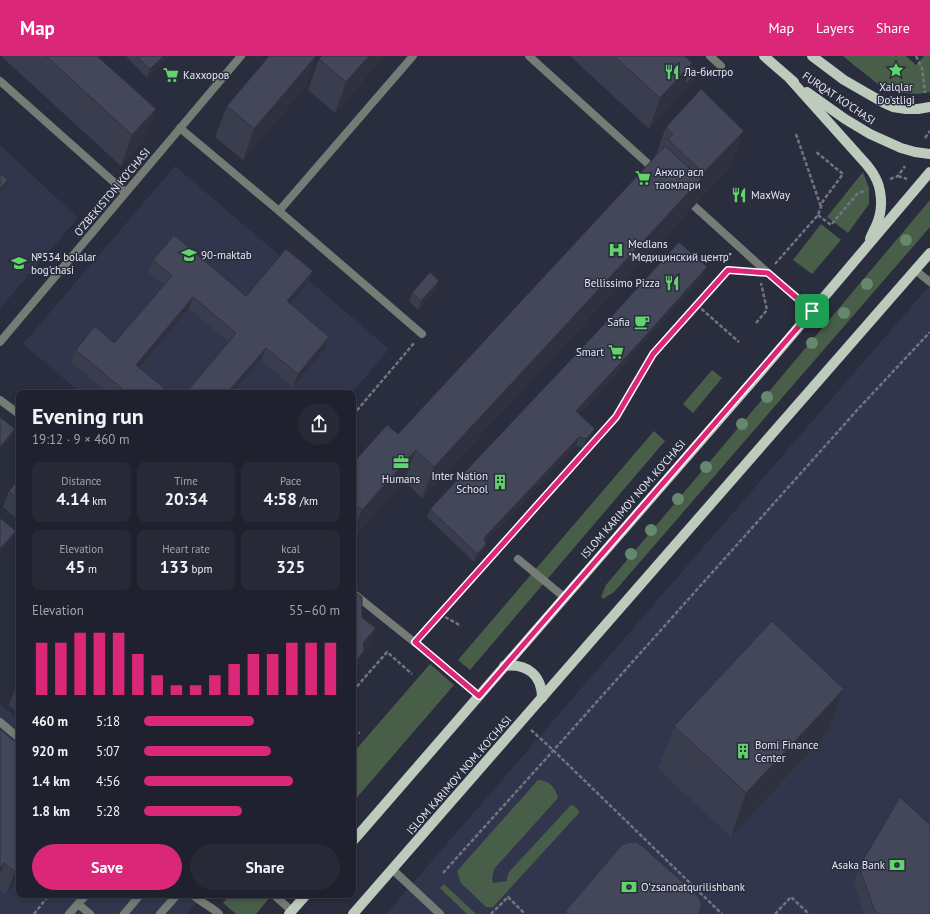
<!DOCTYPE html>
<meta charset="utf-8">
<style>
:root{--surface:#1f222e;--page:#272a36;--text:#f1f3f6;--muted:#a1a4aa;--line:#3c3f4a;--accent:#db2777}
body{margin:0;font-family:"PT Sans",sans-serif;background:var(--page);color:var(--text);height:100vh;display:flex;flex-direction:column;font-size:15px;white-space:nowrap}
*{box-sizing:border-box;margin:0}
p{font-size:13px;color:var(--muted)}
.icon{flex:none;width:22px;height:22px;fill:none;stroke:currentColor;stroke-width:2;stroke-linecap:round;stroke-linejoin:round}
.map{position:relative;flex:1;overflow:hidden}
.side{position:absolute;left:16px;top:334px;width:340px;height:508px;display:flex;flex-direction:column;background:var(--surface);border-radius:8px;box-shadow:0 2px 6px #0003,0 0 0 1px var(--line)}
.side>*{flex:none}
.pin{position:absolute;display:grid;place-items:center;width:34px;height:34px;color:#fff;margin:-17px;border-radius:8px;box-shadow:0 2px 6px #0006}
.round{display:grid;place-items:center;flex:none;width:42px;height:42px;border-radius:21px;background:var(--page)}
.headline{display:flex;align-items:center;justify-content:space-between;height:68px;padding:0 16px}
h1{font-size:22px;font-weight:800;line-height:30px}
.stats{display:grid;grid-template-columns:repeat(3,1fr);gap:6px;height:68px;padding:4px 16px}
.stats div{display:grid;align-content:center;border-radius:8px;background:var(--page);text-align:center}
.stats b{font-size:17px;font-weight:800}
.stats small{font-size:11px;font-weight:400}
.stats p{font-size:11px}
.chart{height:112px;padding:8px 16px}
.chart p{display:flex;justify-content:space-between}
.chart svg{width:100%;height:72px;margin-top:4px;stroke:var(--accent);stroke-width:6}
.action{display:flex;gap:8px;margin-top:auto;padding:8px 16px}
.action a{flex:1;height:46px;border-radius:24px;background:var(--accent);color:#fff;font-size:16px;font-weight:800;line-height:46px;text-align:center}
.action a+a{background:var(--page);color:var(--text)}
ul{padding:0 16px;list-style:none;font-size:13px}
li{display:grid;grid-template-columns:64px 48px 1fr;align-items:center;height:30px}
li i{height:10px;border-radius:5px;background:var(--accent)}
header{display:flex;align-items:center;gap:24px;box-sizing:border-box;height:56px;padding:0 20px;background:var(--accent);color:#fff}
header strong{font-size:19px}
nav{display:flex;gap:22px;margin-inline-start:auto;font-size:14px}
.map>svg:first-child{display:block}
</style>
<header>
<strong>Map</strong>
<nav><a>Map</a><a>Layers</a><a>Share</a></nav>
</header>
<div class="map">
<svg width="930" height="858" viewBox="0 0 930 858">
<rect width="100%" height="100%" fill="#292d3d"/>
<g fill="#31364d">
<path d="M0,89L78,162L0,252Z"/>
<path d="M175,110L389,293L352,337H81L23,288Z"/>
<path d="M930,229V858H386Z"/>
<path d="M0,648L19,664V839H203L187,858H0Z"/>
</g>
<g fill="#495e49">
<path d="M843,0H906L916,9L924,0H930V36C914,40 895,37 880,29C876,27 872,23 868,20C859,13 851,7 843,0Z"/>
<path d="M863,116L869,132V148L848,177L827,161Z"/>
<path d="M930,144V171L614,536L603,543L601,541L606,529Z"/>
<path d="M821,168L841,184L812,218L793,204Z"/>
<path d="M712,314L722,322L693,357L683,348Z"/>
<path d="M654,375L665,385L470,614L458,604Z"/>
<path d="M430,608L454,629L353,746V697Z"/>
<path d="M538,724C549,724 556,732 558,742L494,813L492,823L493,827L507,825V822L509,816L571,749C575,750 578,752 579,757L493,851H486L461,827L457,815Z"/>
<path d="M444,828L476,858H467L440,832Z"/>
<path d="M230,839H268L270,841L256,858H236L223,847Z"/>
</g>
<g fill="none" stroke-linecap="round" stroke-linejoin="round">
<g stroke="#717482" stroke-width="2.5" stroke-dasharray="4 2" stroke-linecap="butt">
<path d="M916,0L922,12L925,37"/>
<path d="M796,78L821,151"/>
<path d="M925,82L930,75"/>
<path d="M898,120L907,123"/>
<path d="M890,123L898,120L905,110"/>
<path d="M818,159L831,169L857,138L866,134"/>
<path d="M775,208L818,159L823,145L843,118L815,95"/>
<path d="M697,249L739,286"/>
<path d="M756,267L767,254L761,227"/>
<path d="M353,359L415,286"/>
<path d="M440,558L461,570"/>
<path d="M423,578L616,361L653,298L728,214L749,216"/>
<path d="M353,635L387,596L412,618"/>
<path d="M531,674L553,694L722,858"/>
<path d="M353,675L360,677"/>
<path d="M443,817L561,686L859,352L930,276"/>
<path d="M34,858L49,839"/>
<path d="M491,858L508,841L525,858"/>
<path d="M775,858L791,841L809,858"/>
</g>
<g stroke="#757c75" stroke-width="8">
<path d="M710,0L721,10"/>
<path d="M0,25L125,136"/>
<path d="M180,72L279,155L422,278"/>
<path d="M279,155L413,0"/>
<path d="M915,214L930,226"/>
<path d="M518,503L564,541"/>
<path d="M0,666L19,682"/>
<path d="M193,839C201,847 211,850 219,858"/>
<path d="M274,839L292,855"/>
<path d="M78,848L90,858"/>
<path d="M69,858L86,839"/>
<path d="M124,858L140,839"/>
<path d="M160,858L177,839"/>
</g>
<g stroke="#757c75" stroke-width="8">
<path d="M529,0L656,115"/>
<path d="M694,150L768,217L813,255"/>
<path d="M0,286L241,0"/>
<path d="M0,344L19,358"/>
<path d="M353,537L429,598L479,640"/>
<path d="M392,813L440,858"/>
</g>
<g stroke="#bdcbbd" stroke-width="10">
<path d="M764,0L794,26"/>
<path d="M812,0L844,24L884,47L893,51L906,53H918L930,51"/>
<path d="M790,23L867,109C869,112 872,115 874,119C882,132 883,151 878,165C876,171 872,177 870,183"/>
<path d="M807,36L845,63L870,78L901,92L915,96L930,98"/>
<path d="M504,610C527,607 542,619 542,642"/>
<path d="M353,785L769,306L930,116"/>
<path d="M289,858L306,839"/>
<path d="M353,858L930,197"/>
</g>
</g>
<g fill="#65886e">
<circle cx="906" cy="184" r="6"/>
<circle cx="867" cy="228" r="6"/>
<circle cx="844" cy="257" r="6"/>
<circle cx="812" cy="287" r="6"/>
<circle cx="767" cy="341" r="6"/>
<circle cx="742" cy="368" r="6"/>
<circle cx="706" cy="411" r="6"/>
<circle cx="678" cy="443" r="6"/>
<circle cx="651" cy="474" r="6"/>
<circle cx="631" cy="498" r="6"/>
</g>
<g fill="#3a3d4d">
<path d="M1,0H97L144,84L121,110Z"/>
<path d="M126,0H169L147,22Z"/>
<path d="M322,0H384L335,57L308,34L319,3Z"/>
<path d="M570,0H685L692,7L691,10L697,16L694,24L649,73Z"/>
<path d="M306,30L243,104L215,81L227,50Z"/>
<path d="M666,71L730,112L690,154L422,442L404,425L353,482V407L398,378L655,101Z"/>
<path d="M153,204L246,240L313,215L308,227L290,248L329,281L325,294L293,331L261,304L233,337H186L228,286L189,253L140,312L170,337H108L71,306L76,294L114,287L164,229L148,216Z"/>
<path d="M704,219L637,294L579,358L592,382L583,392L576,390L485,486L486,488L483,496L474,506L427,461L430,453Z"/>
<path d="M436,233L418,254L409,245L412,237Z"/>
<path d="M19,423V465L3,451L9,435Z"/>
<path d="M19,630V658L9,650L13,637Z"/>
<path d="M844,633L828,676L731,781L658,713L674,670Z"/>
<path d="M0,673L19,689V832L15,829L6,839L0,833Z"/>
<path d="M859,811L930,858H864L854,827Z"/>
</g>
<g fill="#2f323e">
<path d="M164,0H169L147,22L150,13Z"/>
<path d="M316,0L306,30L243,104L254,73Z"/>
<path d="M369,0H384L335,57L346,26Z"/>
<path d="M692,7L684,29L697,16L694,24L649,73L660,42Z"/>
<path d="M156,53L144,84L121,110L132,79Z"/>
<path d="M744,75L730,112L690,154L422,442L434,411L701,123L703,117Z"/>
<path d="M8,124L5,132L0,138V133Z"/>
<path d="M707,211L704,219L637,294L573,364L576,355Z"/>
<path d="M313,215L308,227L282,257L287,245Z"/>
<path d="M439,225L436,233L418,254L421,245Z"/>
<path d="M193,241L189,253L132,321L136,309Z"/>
<path d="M329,281L325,294L293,331L298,318Z"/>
<path d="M266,292L261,304L233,337H227Z"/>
<path d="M15,373L13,378L0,393V391Z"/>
<path d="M595,373L592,382L583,392L586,383Z"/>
<path d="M579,381L576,390L481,490L484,482Z"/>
<path d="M416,394L404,425L353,482V479L362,454Z"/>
<path d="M16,475L14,480L0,496V493Z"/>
<path d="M486,488L483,496L474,506L477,498Z"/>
<path d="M376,572L370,588L357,603L363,587Z"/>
<path d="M364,595L358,611L353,617V608Z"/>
<path d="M844,633L828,676L731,781L746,737Z"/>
<path d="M4,807L0,819V812Z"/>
<path d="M19,811V817L15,829L6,839L15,816Z"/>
</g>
<g fill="#434759" stroke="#2f323e">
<path d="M46,0H97L156,53L132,79Z"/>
<path d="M137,0H164L150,13Z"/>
<path d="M269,0H316L254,73L227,50Z"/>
<path d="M322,0H369L346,26L319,3Z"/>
<path d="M614,0H685L692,7L660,42Z"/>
<path d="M691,10L697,16L684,29Z"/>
<path d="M701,33L744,75L703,117L668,83L673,78L666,71Z"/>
<path d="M665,90L701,123L434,411L416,394L362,454L353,446V407L387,369L398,378Z"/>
<path d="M0,117L8,124L0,133Z"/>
<path d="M174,179L246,240L286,193L313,215L287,245L329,281L298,318L266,292L227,337H186L236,277L193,241L136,309L170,337H127L76,294L95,270L114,287L172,220L153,204Z"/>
<path d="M679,186L707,211L640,286L576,355L595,373L586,383L579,381L484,482L486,488L477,498L430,453L611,261Z"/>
<path d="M430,216L439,225L421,245L412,237Z"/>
<path d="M0,361L15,373L0,391Z"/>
<path d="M19,423V444L9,435Z"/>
<path d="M0,462L16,475L0,493Z"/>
<path d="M353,534L362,541V562L376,572L363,587L364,595L353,608Z"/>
<path d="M772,565L844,633L746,737L674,670Z"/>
<path d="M19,630V642L13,637Z"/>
<path d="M0,673L19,689V811L15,816L4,807L0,812Z"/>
<path d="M900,741L930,769V858H878L874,853L859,811Z"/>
<path d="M630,786H636L642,790L697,839L701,846V852L699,858H566V855L568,852L622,789Z"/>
</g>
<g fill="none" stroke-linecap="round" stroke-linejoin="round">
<defs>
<path id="route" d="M728,214L768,217L812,255L479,640L415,586L616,361L653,298Z"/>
</defs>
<use href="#route" stroke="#fff" stroke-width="8"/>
<use href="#route" stroke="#db2777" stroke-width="5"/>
</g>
<defs>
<symbol id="sight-bare" viewBox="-9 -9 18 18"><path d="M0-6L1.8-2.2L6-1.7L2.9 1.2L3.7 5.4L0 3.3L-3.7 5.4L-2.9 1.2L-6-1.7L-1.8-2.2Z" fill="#61d46a" stroke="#292d3d" stroke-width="2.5" paint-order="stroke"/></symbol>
<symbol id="restaurant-bare" viewBox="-9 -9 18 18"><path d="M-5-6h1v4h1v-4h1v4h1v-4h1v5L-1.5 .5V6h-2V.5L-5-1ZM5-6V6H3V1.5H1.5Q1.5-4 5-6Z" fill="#61d46a" stroke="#292d3d" stroke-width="2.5" paint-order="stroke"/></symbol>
<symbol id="supermarket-bare" viewBox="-9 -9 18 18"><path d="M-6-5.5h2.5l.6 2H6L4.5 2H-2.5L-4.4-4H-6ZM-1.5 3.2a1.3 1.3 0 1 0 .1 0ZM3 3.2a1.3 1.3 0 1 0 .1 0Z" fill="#61d46a" stroke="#292d3d" stroke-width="2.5" paint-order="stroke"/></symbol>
<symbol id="hospital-bare" viewBox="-9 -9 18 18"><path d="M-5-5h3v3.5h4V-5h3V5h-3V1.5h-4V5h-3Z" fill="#61d46a" stroke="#292d3d" stroke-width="2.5" paint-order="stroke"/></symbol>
<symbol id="school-bare" viewBox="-9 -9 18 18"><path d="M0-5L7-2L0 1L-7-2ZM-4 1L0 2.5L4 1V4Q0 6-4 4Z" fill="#61d46a" stroke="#292d3d" stroke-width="2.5" paint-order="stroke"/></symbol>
<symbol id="cafe-bare" viewBox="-9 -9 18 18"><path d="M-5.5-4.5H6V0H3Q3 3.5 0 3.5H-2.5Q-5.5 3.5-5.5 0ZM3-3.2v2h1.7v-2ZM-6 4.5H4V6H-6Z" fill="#61d46a" stroke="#292d3d" stroke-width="2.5" paint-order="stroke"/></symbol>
<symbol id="office-bare" viewBox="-9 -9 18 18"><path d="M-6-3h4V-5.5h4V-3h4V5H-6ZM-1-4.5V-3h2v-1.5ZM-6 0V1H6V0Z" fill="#61d46a" stroke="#292d3d" stroke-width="2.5" paint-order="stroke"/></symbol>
<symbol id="building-bare" viewBox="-9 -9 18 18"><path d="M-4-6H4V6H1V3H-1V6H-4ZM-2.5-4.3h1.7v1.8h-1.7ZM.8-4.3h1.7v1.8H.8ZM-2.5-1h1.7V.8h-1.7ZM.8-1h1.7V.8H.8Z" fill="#61d46a" stroke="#292d3d" stroke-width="2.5" paint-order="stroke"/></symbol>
<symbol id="bank-bare" viewBox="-9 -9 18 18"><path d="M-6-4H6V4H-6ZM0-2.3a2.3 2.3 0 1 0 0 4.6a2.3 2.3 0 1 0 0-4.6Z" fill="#61d46a" stroke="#292d3d" stroke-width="2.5" paint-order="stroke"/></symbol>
</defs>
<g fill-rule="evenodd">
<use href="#sight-bare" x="885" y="3" width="22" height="22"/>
<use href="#restaurant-bare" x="661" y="5" width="22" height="22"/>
<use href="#supermarket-bare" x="160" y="8" width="22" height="22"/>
<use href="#supermarket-bare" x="632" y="111" width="22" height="22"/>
<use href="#restaurant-bare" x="728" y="128" width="22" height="22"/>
<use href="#hospital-bare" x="605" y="183" width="22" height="22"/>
<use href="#school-bare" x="178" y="188" width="22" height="22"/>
<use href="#school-bare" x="8" y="196" width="22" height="22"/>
<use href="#restaurant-bare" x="661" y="216" width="22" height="22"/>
<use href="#cafe-bare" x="631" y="255" width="22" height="22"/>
<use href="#supermarket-bare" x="605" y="285" width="22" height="22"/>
<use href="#office-bare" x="390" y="395" width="22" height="22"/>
<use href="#building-bare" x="489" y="415" width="22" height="22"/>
<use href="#building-bare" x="732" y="684" width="22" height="22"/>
<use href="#bank-bare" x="886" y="798" width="22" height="22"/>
<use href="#bank-bare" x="618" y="820" width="22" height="22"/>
</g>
<g text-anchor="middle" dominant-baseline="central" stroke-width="3" stroke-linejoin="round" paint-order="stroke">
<g font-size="11" fill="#e5e8f3" stroke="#292d3d" text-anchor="start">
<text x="684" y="16">Ла-бистро</text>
<text x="183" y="19">Каххоров</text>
<text x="896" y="31" text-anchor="middle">Xalqlar<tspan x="896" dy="13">Do'stligi</tspan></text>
<text x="655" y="116">Анхор асл<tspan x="655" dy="13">таомлари</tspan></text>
<text x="751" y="139">MaxWay</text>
<text x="628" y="188">Medlans<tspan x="628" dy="13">"Медицинский центр"</tspan></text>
<text x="201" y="199">90-maktab</text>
<text x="31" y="201">№534 bolalar<tspan x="31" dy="13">bog'chasi</tspan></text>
<text x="660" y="227" text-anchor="end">Bellissimo Pizza</text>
<text x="630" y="266" text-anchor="end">Safia</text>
<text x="604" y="296" text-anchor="end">Smart</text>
<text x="488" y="420" text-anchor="end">Inter Nation<tspan x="488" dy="13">School</tspan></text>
<text x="401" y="423" text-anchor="middle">Humans</text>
<text x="755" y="689">Bomi Finance<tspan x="755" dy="13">Center</tspan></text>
<text x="885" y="809" text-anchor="end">Asaka Bank</text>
<text x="641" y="831">Oʻzsanoatqurilishbank</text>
</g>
<g font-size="11" fill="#e5e8f3" stroke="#292d3d">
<text transform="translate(839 42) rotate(34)">FURQAT KO'CHASI</text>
<text transform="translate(112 136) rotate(-50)">O‘ZBEKISTON KO‘CHASI</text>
<text transform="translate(633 443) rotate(-49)">ISLOM KARIMOV NOM. KO'CHASI</text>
<text transform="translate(459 719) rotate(-49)">ISLOM KARIMOV NOM. KO'CHASI</text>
</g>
</g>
</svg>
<div class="pin" style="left:812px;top:255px;background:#1e9e55"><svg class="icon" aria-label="arrive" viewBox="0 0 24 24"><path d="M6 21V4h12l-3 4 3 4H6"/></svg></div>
<section class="side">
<div class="headline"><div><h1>Evening run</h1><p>19:12 · 9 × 460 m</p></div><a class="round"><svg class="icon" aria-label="share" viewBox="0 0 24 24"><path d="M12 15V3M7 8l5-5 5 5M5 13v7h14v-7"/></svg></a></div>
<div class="stats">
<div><p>Distance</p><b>4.14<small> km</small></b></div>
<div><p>Time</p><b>20:34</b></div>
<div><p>Pace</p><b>4:58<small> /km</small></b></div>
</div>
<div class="stats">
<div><p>Elevation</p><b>45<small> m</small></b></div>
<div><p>Heart rate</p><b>133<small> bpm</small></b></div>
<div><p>kcal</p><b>325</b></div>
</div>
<div class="chart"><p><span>Elevation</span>55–60 m</p>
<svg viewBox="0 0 160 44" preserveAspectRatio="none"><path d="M5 44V12M15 44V12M25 44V6M35 44V6M45 44V6M55 44V19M65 44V32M75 44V38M85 44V38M95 44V32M105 44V25M115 44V19M125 44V19M135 44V12M145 44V12M155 44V12"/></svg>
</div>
<ul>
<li><b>460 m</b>5:18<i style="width:56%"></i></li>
<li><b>920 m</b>5:07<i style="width:65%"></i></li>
<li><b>1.4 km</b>4:56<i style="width:76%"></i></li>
<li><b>1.8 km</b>5:28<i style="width:50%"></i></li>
</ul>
<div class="action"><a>Save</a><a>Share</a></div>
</section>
</div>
